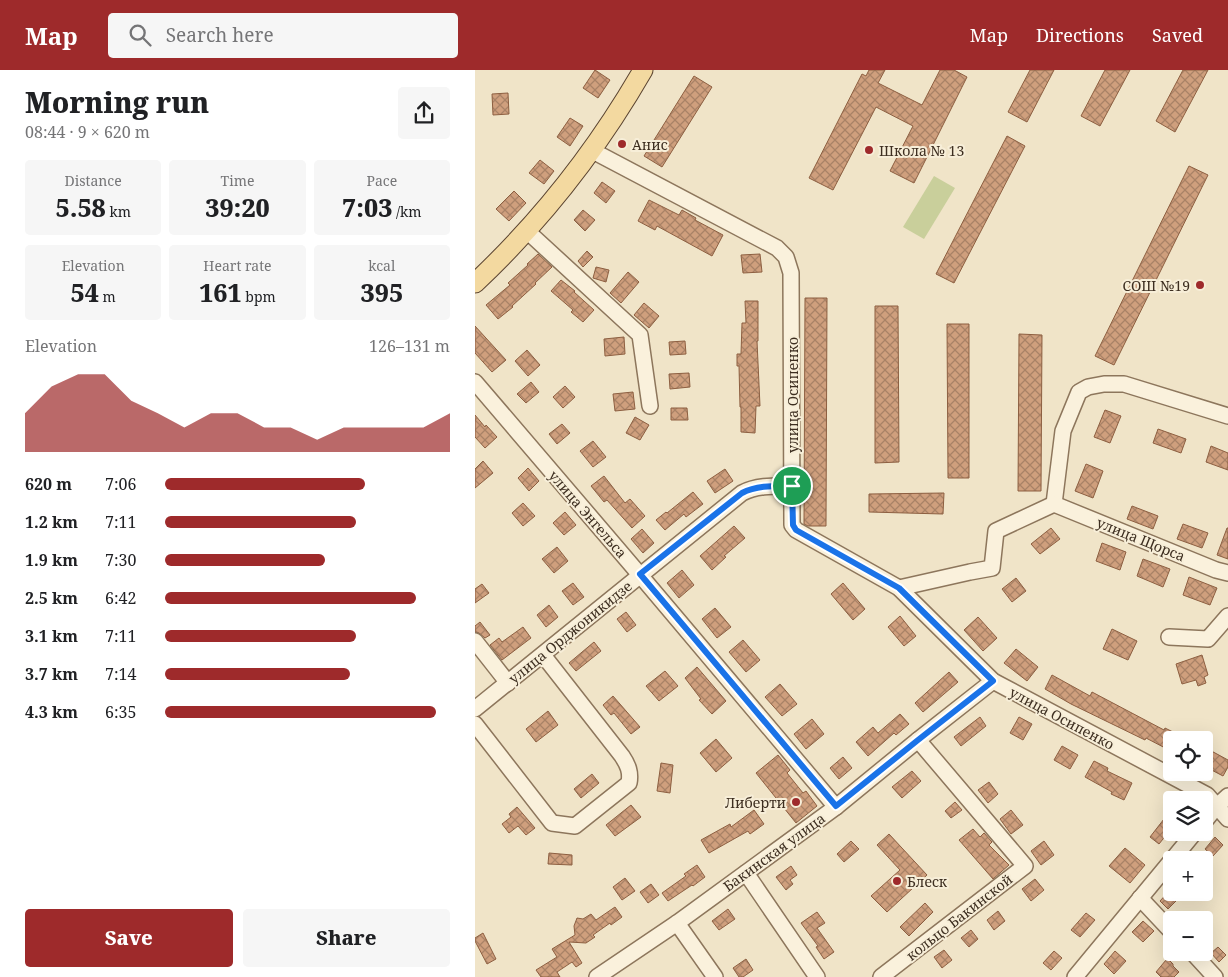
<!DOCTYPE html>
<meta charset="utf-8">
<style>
:root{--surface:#fff;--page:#f6f6f6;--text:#202124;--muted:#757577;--accent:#9e2a2b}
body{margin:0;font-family:"Noto Serif",serif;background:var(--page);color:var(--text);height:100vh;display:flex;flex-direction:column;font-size:19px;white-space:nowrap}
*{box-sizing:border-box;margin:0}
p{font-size:16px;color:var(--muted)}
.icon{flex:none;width:28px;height:28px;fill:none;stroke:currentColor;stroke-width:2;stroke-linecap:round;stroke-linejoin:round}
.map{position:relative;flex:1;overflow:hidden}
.details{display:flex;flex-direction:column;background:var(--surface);width:475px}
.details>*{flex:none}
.tools{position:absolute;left:688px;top:661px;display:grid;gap:10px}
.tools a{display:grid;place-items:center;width:50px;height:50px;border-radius:5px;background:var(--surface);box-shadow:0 5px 20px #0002;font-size:25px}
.pin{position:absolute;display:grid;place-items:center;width:42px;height:42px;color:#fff;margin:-21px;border:2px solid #fff;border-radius:50%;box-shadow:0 1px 5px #0007}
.round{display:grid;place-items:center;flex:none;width:52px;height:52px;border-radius:5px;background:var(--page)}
.summary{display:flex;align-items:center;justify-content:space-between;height:85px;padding:0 25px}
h1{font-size:28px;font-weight:800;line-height:38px}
.stats{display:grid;grid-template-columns:repeat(3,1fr);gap:8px;height:85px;padding:5px 25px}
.stats div{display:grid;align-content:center;border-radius:5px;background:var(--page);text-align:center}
.stats b{font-size:25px;font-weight:800}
.stats small{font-size:14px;font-weight:400}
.stats p{font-size:14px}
.chart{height:140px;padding:10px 25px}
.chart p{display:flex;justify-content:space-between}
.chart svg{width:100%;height:90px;margin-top:5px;fill:var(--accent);opacity:.7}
.primary-button{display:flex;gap:10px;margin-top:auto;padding:10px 25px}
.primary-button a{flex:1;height:58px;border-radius:5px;background:var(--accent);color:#fff;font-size:20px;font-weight:800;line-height:58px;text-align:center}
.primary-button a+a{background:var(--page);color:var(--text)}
ul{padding:0 25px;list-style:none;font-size:16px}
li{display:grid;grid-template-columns:80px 60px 1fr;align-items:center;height:38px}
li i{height:12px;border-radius:6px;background:var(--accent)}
header{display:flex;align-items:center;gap:30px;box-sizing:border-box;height:70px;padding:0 25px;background:var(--accent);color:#fff}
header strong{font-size:24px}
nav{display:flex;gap:28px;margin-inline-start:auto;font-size:18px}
.search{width:350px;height:45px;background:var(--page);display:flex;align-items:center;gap:12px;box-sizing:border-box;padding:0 18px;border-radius:5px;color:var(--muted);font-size:19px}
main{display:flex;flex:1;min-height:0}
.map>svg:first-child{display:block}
</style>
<header>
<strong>Map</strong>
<div class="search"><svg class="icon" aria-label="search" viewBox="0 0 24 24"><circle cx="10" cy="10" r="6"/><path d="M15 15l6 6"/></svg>Search here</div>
<nav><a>Map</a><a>Directions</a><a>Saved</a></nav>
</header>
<main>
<section class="details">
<div class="summary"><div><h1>Morning run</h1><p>08:44 · 9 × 620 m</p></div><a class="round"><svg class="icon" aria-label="share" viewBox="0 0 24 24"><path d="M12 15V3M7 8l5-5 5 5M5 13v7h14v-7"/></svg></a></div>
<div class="stats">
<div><p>Distance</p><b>5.58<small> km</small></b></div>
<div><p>Time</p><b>39:20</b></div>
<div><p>Pace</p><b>7:03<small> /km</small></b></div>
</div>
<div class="stats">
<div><p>Elevation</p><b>54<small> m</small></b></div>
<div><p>Heart rate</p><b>161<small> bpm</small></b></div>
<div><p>kcal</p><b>395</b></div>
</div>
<div class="chart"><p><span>Elevation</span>126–131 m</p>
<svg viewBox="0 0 160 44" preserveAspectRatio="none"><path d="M0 44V25L10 12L20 6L30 6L40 19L50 25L60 32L70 25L80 25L90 32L100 32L110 38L120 32L130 32L140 32L150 32L160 25V44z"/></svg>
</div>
<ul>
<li><b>620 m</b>7:06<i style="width:70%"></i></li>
<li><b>1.2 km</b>7:11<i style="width:67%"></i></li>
<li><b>1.9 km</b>7:30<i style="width:56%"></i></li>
<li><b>2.5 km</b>6:42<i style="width:88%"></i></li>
<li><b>3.1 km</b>7:11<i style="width:67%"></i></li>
<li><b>3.7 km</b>7:14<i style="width:65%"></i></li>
<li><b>4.3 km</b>6:35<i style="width:95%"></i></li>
</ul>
<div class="primary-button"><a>Save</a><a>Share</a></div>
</section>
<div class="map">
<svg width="753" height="907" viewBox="0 0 753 907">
<defs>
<pattern id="building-cross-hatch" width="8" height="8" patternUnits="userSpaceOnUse" patternTransform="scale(1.25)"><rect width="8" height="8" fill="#cf9f7d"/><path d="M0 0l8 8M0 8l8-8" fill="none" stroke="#a98266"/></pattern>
</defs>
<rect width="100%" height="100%" fill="#f0e4c8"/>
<path fill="#c9cf9b" d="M459,106L480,118L449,169L428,157Z"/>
<g fill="url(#building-cross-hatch)" stroke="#8d5f41">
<path d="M120,0L135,10L123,28L108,18Z"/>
<path d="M394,0H410L403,13L447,35L465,0H479L492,7L439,113L415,101L438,56L401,37L358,120L334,108L387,4L391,6Z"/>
<path d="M555,0H579L552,52L533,42Z"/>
<path d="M630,0H655L625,56L606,46Z"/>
<path d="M708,0H733L700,62L681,51Z"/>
<path d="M219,6L237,17L187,97L169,86Z"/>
<path d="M33,23L34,44L18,45L17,24Z"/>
<path d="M95,48L108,56L95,76L82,67Z"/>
<path d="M532,66L550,76L479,213L461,204Z"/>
<path d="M65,90L79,101L69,114L54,103Z"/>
<path d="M714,96L733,105L639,295L620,286Z"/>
<path d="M127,112L140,121L131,133L119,123Z"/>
<path d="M39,121L51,133L34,151L21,139Z"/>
<path d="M174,130L204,145L207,140L221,148L220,150L248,165L237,186L182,156L180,160L163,151Z"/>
<path d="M108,140L120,150L110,161L99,150Z"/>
<path d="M112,181L118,187L108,197L103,191Z"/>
<path d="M63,184L77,197L60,213L61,214L37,236L38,237L23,249L11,235L35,215L33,213L53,195L52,194Z"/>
<path d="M285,184L287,202L268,203L266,185Z"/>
<path d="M121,197L134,200L131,212L118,208Z"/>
<path d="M153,202L164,212L146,233L135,223Z"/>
<path d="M86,210L100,221L99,222L119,240L108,252L96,242L98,240L76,221Z"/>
<path d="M330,228H352L351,456H333L329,454Z"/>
<path d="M270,231H283V271H282L285,336H281L280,363L266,362V337H265L264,296H262V284H266L267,253H271Z"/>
<path d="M169,233L184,246L174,258L159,245Z"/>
<path d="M400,236H423L424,392L400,393Z"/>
<path d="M472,254H494V408H473Z"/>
<path d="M0,256L31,290L17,302L0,283Z"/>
<path d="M544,264L567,265L566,421H543Z"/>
<path d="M149,267L150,284L130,286L129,269Z"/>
<path d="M210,271L211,284L195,285L194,272Z"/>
<path d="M52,280L65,295L53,306L40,291Z"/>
<path d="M214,303L215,317L195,319L194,304Z"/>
<path d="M56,312L64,322L51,333L42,324Z"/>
<path d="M90,316L100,327L88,338L78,327Z"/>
<path d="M158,322L160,339L140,341L138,324Z"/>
<path d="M196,338H212L213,350H196Z"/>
<path d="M630,340L646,346L635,373L619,367Z"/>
<path d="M0,345L10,357L11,355L22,367L10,378L0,367Z"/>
<path d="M160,347L174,355L165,370L151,363Z"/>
<path d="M87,354L95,363L82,374L74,364Z"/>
<path d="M683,359L711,369L706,383L678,373Z"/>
<path d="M118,371L131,387L118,397L105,381Z"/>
<path d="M736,376L753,383V400L731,392Z"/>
<path d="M8,391L18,403L0,418V399Z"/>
<path d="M611,394L628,401L618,428L600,421Z"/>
<path d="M53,398L64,411L54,421L43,408Z"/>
<path d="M250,399L258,411L240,423L232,411Z"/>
<path d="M129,406L150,433L155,429L170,446L157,458L132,430L129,432L116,416Z"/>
<path d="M218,422L228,434L211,447L209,444L190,460L181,450L191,442L192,443Z"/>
<path d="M469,423L468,444L394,442V424Z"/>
<path d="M48,433L60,446L48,456L37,443Z"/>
<path d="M657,436L683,446L678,459L652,449Z"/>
<path d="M90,442L101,455L89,465L78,453Z"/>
<path d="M708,454L733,463L727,478L702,469Z"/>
<path d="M259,456L270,468L249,486L251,487L237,500L225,486Z"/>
<path d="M576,458L585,469L565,484L556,474Z"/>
<path d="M752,458H753V489L742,485Z"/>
<path d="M167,459L179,473L168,483L156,469Z"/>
<path d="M627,473L651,482L645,500L621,491Z"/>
<path d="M82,477L93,491L79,503L67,489Z"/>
<path d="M668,489L695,499L688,517L662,506Z"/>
<path d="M207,500L219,515L204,528L192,513Z"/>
<path d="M714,507L742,518L735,535L708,525Z"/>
<path d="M541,508L551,521L537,532L527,519Z"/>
<path d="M98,513L109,527L98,535L87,521Z"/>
<path d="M368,513L390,539L378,550L356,524Z"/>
<path d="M7,514L14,523L0,533V519Z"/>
<path d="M74,535L83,547L71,557L62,545Z"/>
<path d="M240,538L256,557L242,568L227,549Z"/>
<path d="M151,542L161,555L152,562L142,549Z"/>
<path d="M425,546L441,566L429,576L413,557Z"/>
<path d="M503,547L522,568L508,581L489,560Z"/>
<path d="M5,552L15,565L10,568L4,563L0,562V556Z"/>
<path d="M48,557L56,568L27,590L15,575L24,568L27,572Z"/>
<path d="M637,559L662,571L653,590L628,579Z"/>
<path d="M268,570L285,590L271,602L254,582Z"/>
<path d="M119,572L126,581L101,601L94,593Z"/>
<path d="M541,579L563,597L552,611L529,593Z"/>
<path d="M727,585L733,605L729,607L731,613L723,616L721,610L707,614L701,594Z"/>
<path d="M222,597L251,631L237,644L224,630L226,629L210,608Z"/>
<path d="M190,601L203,616L184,631L171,616Z"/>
<path d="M474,602L483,612L448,642L440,633Z"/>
<path d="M577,605L615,626L617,622L689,660L690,658L702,664L699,670H696V675L694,680L671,668L670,670L596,634L570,619Z"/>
<path d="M305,614L322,634L307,646L290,627Z"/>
<path d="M138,626L165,657L156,664L139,643L136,645L128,635Z"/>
<path d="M73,641L83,655L61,672L51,659Z"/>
<path d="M425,644L434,654L421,665L419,663L393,686L381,672L398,657L403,663Z"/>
<path d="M505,647L511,656L486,676L479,667Z"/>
<path d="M544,647L557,654L548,670L535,663Z"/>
<path d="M337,649L349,664L331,679L319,664Z"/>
<path d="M241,669L257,688L241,702L225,683Z"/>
<path d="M587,676L603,685L595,699L579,690Z"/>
<path d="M729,677L753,690V697L748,706L729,696Z"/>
<path d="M303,685L315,700L312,703L328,723L331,721L342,736L321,753L281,703Z"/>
<path d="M368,687L377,698L364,709L355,698Z"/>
<path d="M619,691L633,698L632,701L657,713L649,730L636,724L637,722L610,707Z"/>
<path d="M186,693L198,695L195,723L182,721Z"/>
<path d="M437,701L446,711L427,728L417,717Z"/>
<path d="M117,704L124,713L106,728L99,719Z"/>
<path d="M514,712L523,724L513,733L503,720Z"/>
<path d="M480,732L487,740L476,748L470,741Z"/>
<path d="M156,735L166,747L140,766L131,755Z"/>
<path d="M42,737L60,758L51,765L43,756L34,763L27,754L36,747L34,744Z"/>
<path d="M279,740L289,754L275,764L273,761L234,783L226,770L255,754L256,757Z"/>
<path d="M536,740L548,755L536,764L525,749Z"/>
<path d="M696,740V759L684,774L675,767Z"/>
<path d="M498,759L505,767L509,763L517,772L514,775L534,795L518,809L484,770Z"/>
<path d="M414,764L452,805L412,842L396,826L425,800L402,775Z"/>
<path d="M740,767L748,775L738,786L730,779Z"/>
<path d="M376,771L384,779L369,792L362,784Z"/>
<path d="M569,771L579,785L566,795L556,781Z"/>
<path d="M650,778L670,795L655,813L634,796Z"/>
<path d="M74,783L97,785V795L73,794Z"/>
<path d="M222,795L230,807L218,816L217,815L193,831L187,823L211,806L209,804Z"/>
<path d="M316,796L322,805L315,810L318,814L311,820L301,807Z"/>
<path d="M150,808L160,821L147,830L138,817Z"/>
<path d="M560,809L569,820L556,831L547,819Z"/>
<path d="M176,814L184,825L173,833L165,822Z"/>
<path d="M695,820L696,822H698L704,828L693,839L685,831Z"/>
<path d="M450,833L458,842L434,866L425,857Z"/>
<path d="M140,837L147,847L136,855L135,853L118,865L120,867L111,873L94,872L107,893L101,897L97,892L82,902L85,907H66L61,900L82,887L77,879L100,865L99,856L102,848L108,849L116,844L121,850Z"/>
<path d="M253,839L260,849L244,860L237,851Z"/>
<path d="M523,841L530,851L519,860L512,850Z"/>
<path d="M342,842L350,853L342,858L359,882L349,889L341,877L343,876L326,853Z"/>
<path d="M611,843L620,850L605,867L596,860Z"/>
<path d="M668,851L679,861L668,872L657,862Z"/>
<path d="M496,860L503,869L494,877L486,868Z"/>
<path d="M8,863L21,889L12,894L0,871V868Z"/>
<path d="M743,877L751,885L744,892L736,883Z"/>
<path d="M469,880L477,890L467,898L459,887Z"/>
<path d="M579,881L587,888L576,900L568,893Z"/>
<path d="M640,881L651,891L639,904L629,894Z"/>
<path d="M271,889L278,900L268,907H264L258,898Z"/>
<path d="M691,890L695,891L698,894V896L704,902L699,907H686L681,902Z"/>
</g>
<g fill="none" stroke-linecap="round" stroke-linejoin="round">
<defs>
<g id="minor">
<path d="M116,80L302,178L311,187L316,203L317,455L321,460L424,518L518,611L732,725L753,749"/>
<path d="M52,161L165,265L175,336"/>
<path d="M0,312L165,505L361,737"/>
<path d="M579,434L588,361L604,322L613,317L629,314H649L753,346"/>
<path d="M579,434L741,500L753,503"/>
<path d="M424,518L495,502L517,498L521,461L579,434"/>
<path d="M694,567L733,569L753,546"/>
<path d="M0,571L33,613"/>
<path d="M0,639L267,423C282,415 300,416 317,416"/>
<path d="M0,654L77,753L100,756L154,713C156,702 153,695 147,686L68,585"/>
<path d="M729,752L742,736L753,726"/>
<path d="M697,790L720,762"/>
<path d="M271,803L342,907"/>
<path d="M665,828L696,861"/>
<path d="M202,853L240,907"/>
<path d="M717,882L740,907"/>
<path d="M122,907L202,853L361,737L443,670L518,611"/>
<path d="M406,907L550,796L443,670"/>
<path d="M600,907L696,791"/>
</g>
<path id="major" d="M0,213C66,151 123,78 168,0"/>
</defs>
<use href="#minor" stroke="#8d765c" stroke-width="18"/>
<use href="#major" stroke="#5b4430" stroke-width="21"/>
<use href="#minor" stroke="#faf1dc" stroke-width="15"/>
<use href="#major" stroke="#f3d9a0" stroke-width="19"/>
</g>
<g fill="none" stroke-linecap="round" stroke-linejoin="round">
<defs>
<path id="route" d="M317,416L318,455L321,460L424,518L518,611L443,670L361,736L165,504L267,423C282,415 300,416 317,416Z"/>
</defs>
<use href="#route" stroke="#fff" stroke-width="10"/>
<use href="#route" stroke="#1a73e8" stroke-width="6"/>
</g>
<g fill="#9e2a2b" stroke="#f7eed8" stroke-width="2">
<circle cx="147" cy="74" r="5"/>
<circle cx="394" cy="80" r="5"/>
<circle cx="725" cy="215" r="5"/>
<circle cx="321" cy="732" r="5"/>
<circle cx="422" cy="811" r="5"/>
</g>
<g text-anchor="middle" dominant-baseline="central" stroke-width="4" stroke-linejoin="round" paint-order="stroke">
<g font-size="14" fill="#3d2e20" stroke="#f7eed8" text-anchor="start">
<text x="157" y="74">Анис</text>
<text x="404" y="80">Школа № 13</text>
<text x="715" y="215" text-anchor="end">СОШ №19</text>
<text x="311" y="732" text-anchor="end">Либерти</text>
<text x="432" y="811">Блеск</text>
</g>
<g font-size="14" fill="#3d2e20" stroke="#f7eed8">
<text transform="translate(317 325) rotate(-90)">улица Осипенко</text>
<text transform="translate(113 444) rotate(49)">улица Энгельса</text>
<text transform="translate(666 469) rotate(22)">улица Щорса</text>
<text transform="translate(95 562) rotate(-39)">улица Орджоникидзе</text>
<text transform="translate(587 648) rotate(28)">улица Осипенко</text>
<text transform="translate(299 782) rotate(-36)">Бакинская улица</text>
<text transform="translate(484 847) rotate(-38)">кольцо Бакинской</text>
</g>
</g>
</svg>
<div class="tools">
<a><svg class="icon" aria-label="locate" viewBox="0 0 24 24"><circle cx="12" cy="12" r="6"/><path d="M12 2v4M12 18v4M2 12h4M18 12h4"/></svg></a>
<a><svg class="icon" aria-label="layers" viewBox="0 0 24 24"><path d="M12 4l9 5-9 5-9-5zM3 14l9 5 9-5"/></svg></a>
<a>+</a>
<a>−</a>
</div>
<div class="pin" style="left:317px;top:416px;background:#1e9e55"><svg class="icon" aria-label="arrive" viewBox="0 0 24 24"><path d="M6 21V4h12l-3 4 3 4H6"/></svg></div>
</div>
</main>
